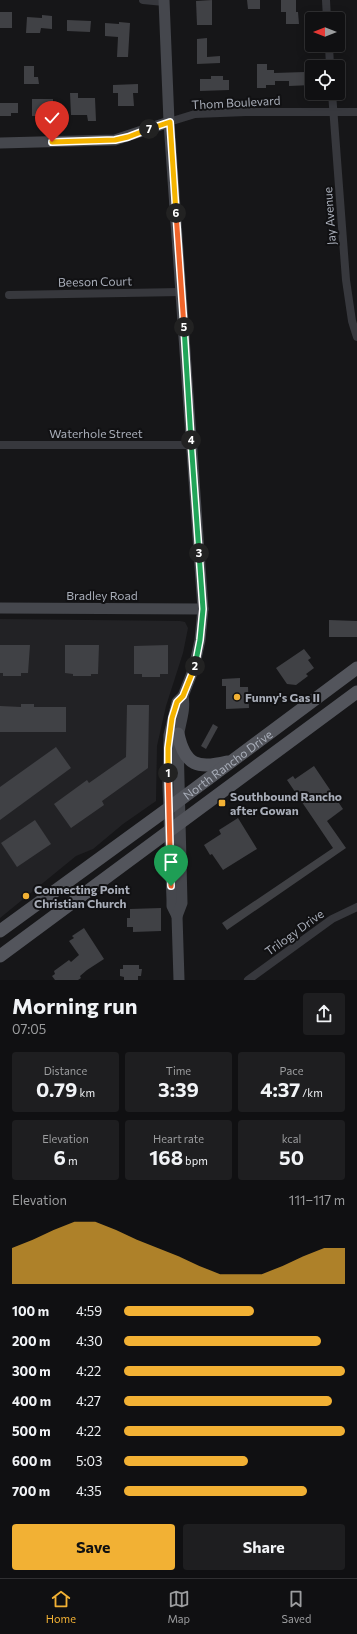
<!DOCTYPE html>
<meta charset="utf-8">
<style>
:root{--surface:#101012;--page:#1e1e20;--text:#f1f3f6;--muted:#9c9d9f;--line:#303032;--accent:#f2b134}
body{margin:0;font-family:Commissioner,sans-serif;background:var(--page);color:var(--text);height:100vh;display:flex;flex-direction:column;font-size:15px;white-space:nowrap}
*{box-sizing:border-box;margin:0}
p{font-size:13px;color:var(--muted)}
.icon{flex:none;width:22px;height:22px;fill:none;stroke:currentColor;stroke-width:2;stroke-linecap:round;stroke-linejoin:round}
.map{position:relative;height:980px;overflow:hidden}
.details{display:flex;flex-direction:column;background:var(--surface);flex:1}
.details>*{flex:none}
.needle{width:26px;rotate:270deg}
.tools{position:absolute;left:305px;top:12px;display:grid;gap:8px}
.tools a{display:grid;place-items:center;width:40px;height:40px;border-radius:4px;background:var(--surface);box-shadow:0 2px 10px #0003,0 0 0 1px var(--line);font-size:20px}
.pin{position:absolute;display:grid;place-items:center;width:34px;height:34px;color:#fff;margin:-41px -17px;border-radius:50% 50% 50% 0;rotate:-45deg;box-shadow:0 0 4px #0007}
.pin .icon{rotate:45deg}
.km{position:absolute;width:20px;height:20px;margin:-10px;border-radius:50%;background:#222;color:#fff;font-size:11px;line-height:20px;text-align:center}
.round{display:grid;place-items:center;flex:none;width:42px;height:42px;border-radius:4px;background:var(--page)}
.summary{display:flex;align-items:center;justify-content:space-between;height:68px;padding:0 12px}
h1{font-size:22px;font-weight:700;line-height:30px}
.figures{display:grid;grid-template-columns:repeat(3,1fr);gap:6px;height:68px;padding:4px 12px}
.figures div{display:grid;align-content:center;border-radius:4px;background:var(--page);text-align:center}
.figures b{font-size:20px;font-weight:700}
.figures small{font-size:11px;font-weight:400}
.figures p{font-size:11px}
.chart{height:112px;padding:8px 12px}
.chart p{display:flex;justify-content:space-between}
.chart svg{width:100%;height:72px;margin-top:4px;fill:var(--accent);opacity:.7}
.action{display:flex;gap:8px;margin-top:auto;padding:8px 12px}
.action a{flex:1;height:46px;border-radius:4px;background:var(--accent);color:#111;font-size:16px;font-weight:700;line-height:46px;text-align:center}
.action a+a{background:var(--page);color:var(--text)}
ul{padding:0 12px;list-style:none;font-size:13px}
li{display:grid;grid-template-columns:64px 48px 1fr;align-items:center;height:30px}
li i{height:10px;border-radius:5px;background:var(--accent)}
.dock{display:flex;justify-content:space-around;align-items:center;height:56px;border-top:1px solid var(--line);background:var(--surface);font-size:11px;color:var(--muted)}
.dock a{display:grid;justify-items:center;gap:2px}
.dock .on{color:var(--accent)}
.map>svg:first-child{display:block}
</style>
<div class="map">
<svg width="357" height="980" viewBox="0 0 357 980">
<rect width="100%" height="100%" fill="#161618"/>
<path fill="#222225" d="M0,619L180,621L185,622L188,628L183,653L166,706L157,746L156,801L123,824L93,849L76,856L0,918Z"/>
<g fill="#404145">
<path d="M212,0V25H197L196,1Z"/>
<path d="M247,0H260V9H248Z"/>
<path d="M281,0H296V12H298L299,24H286V12H281Z"/>
<rect x="0" y="12" width="12" height="16"/>
<path d="M42,15L52,16V29L41,28L40,33H26L27,17L42,18Z"/>
<path d="M67,20L91,21L90,32L67,31Z"/>
<path d="M119,22L130,23L128,57H117L118,37L105,36V23L119,24Z"/>
<path d="M207,38V57L220,56V63L197,64V39Z"/>
<path d="M257,64H267V70H274V73L305,72V69H312V85L289,86V81H275V85H266V88H257Z"/>
<path d="M24,66H34V77H38L39,84H24Z"/>
<path d="M211,76H223V80H229V90L200,91V79H211Z"/>
<path d="M138,84V93H133L134,106H118V93H113V85Z"/>
<path d="M70,93H78V98H95L96,121H88L87,115H71Z"/>
<path d="M32,99H53V103L57,104V113H44V116H32Z"/>
<path d="M0,103H18V113H11V116H0Z"/>
<path d="M329,620L357,621V637H329Z"/>
<path d="M0,645H30L28,673H21V676H3V673H0Z"/>
<path d="M65,645H99L98,674H91V676H73V674L65,673Z"/>
<path d="M168,645V674H160V677H142V674H134V646Z"/>
<path d="M304,649L311,658L308,660L314,668L306,674L308,676L296,685L287,684L276,668Z"/>
<path d="M240,678V687H248L249,708L226,709V686H222V679Z"/>
<path d="M21,704H34V707H66V732H0V706L21,707Z"/>
<path d="M127,705H149L148,768L102,801L104,805L71,828L54,804L87,780L89,783L126,757Z"/>
<path d="M213,724L218,727L206,749L201,746Z"/>
<path d="M56,747L71,768L0,820V787Z"/>
<path d="M314,766L343,809L327,821L346,848L227,930L222,923L333,848L287,780L293,776L295,779Z"/>
<path d="M238,818L257,849L223,870L212,854L210,855L204,845L221,834L219,830Z"/>
<path d="M35,820L51,844L17,867L1,843Z"/>
<path d="M161,908V931L133,932V927H127V918H130V909Z"/>
<path d="M84,928L104,959L87,970L80,976L81,978L78,980H55L52,976L55,974L54,971L69,960L71,962L79,955L69,941L74,938L72,936Z"/>
<path d="M123,965H139V969H142L141,976H138V980H124V977L120,976V969H123Z"/>
</g>
<g fill="none" stroke-linecap="round" stroke-linejoin="round">
<g stroke="#37383d" stroke-width="8">
<path d="M143,0L164,2"/>
<path d="M326,0L327,19"/>
<path d="M329,45L330,67"/>
<path d="M332,93L346,280L352,321L357,337"/>
<path d="M169,122L195,114L246,112H357"/>
<path d="M9,295L181,292"/>
<path d="M0,445H191"/>
<path d="M248,980L332,919L357,907"/>
</g>
<g stroke="#45474d" stroke-width="11">
<path d="M164,0L169,122L203,609L200,640L194,668L183,696L177,702L169,735L168,786L172,900V906L177,916"/>
<path d="M0,143L115,140L169,122"/>
<path d="M0,608L203,609"/>
<path d="M179,980L177,916L182,903L178,740C179,725 186,711 183,696"/>
</g>
<g stroke="#53555c" stroke-width="13">
<path d="M178,734C185,766 198,769 227,762"/>
<path id="s1" d="M0,931L169,808L357,668"/>
<path d="M0,956L357,692"/>
</g>
</g>
<g fill="none" stroke-linecap="round" stroke-linejoin="round">
<defs>
<path id="split-1" d="M168,773L171,886"/>
<path id="split-2" d="M168,773V748L172,718L177,702L183,696L195,666"/>
<path id="split-3" d="M195,666L200,640L203,609L199,553"/>
<path id="split-4" d="M191,440L199,553"/>
<path id="split-5" d="M184,327L191,440"/>
<path id="split-6" d="M176,213L184,327"/>
<path id="split-7" d="M149,129L170,122L176,213"/>
<path id="split-8" d="M52,142L115,140L128,137L149,129"/>
</defs>
<use href="#split-1" stroke="#fff" stroke-width="8"/>
<use href="#split-2" stroke="#fff" stroke-width="8"/>
<use href="#split-3" stroke="#fff" stroke-width="8"/>
<use href="#split-4" stroke="#fff" stroke-width="8"/>
<use href="#split-5" stroke="#fff" stroke-width="8"/>
<use href="#split-6" stroke="#fff" stroke-width="8"/>
<use href="#split-7" stroke="#fff" stroke-width="8"/>
<use href="#split-8" stroke="#fff" stroke-width="8"/>
<use href="#split-1" stroke="#f0652b" stroke-width="5"/>
<use href="#split-2" stroke="#f5b400" stroke-width="5"/>
<use href="#split-3" stroke="#22a559" stroke-width="5"/>
<use href="#split-4" stroke="#22a559" stroke-width="5"/>
<use href="#split-5" stroke="#22a559" stroke-width="5"/>
<use href="#split-6" stroke="#f0652b" stroke-width="5"/>
<use href="#split-7" stroke="#f5b400" stroke-width="5"/>
<use href="#split-8" stroke="#f5b400" stroke-width="5"/>
</g>
<g fill="#f2b134" stroke="#111113" stroke-width="1.5">
<circle cx="237" cy="697" r="4"/>
<rect x="218" y="799" width="8" height="8" rx="2"/>
<circle cx="26" cy="896" r="4"/>
</g>
<g text-anchor="middle" dominant-baseline="central" stroke-width="4" stroke-linejoin="round" paint-order="stroke">
<g font-size="12" fill="#a8adb8" stroke="#111113">
<text transform="translate(236 102) rotate(-3)">Thom Boulevard</text>
<text transform="translate(329 216) rotate(-94)">Jay Avenue</text>
<text transform="translate(95 281) rotate(-1)">Beeson Court</text>
<text x="96" y="433">Waterhole Street</text>
<text x="102" y="595">Bradley Road</text>
<text stroke="none"><textPath href="#s1" startOffset="282">North Rancho Drive</textPath></text>
<text transform="translate(294 932) rotate(-36)">Trilogy Drive</text>
</g>
<g font-size="12" font-weight="bold" fill="#a8adb8" stroke="#111113" text-anchor="start">
<text x="245" y="697">Funny's Gas II</text>
<text x="230" y="796">Southbound Rancho<tspan x="230" dy="14">after Gowan</tspan></text>
<text x="34" y="889">Connecting Point<tspan x="34" dy="14">Christian Church</tspan></text>
</g>
</g>
</svg>
<div class="tools">
<a><svg class="needle" viewBox="-14 -14 28 28"><path d="M0-13l5 13h-10z" fill="#e53935"/><path d="M0 13l5-13h-10z" fill="#9c9d9f"/></svg></a>
<a><svg class="icon" aria-label="locate" viewBox="0 0 24 24"><circle cx="12" cy="12" r="6"/><path d="M12 2v4M12 18v4M2 12h4M18 12h4"/></svg></a>
</div>
<div class="pin" style="left:171px;top:886px;background:#1e9e55"><svg class="icon" aria-label="arrive" viewBox="0 0 24 24"><path d="M6 21V4h12l-3 4 3 4H6"/></svg></div>
<div class="pin" style="left:52px;top:142px;background:#d93025"><svg class="icon" aria-label="check" viewBox="0 0 24 24"><path d="M5 12l5 5 9-10"/></svg></div>
<b class="km" style="left:168px;top:773px">1</b>
<b class="km" style="left:195px;top:666px">2</b>
<b class="km" style="left:199px;top:553px">3</b>
<b class="km" style="left:191px;top:440px">4</b>
<b class="km" style="left:184px;top:327px">5</b>
<b class="km" style="left:176px;top:213px">6</b>
<b class="km" style="left:149px;top:129px">7</b>
</div>
<section class="details">
<div class="summary"><div><h1>Morning run</h1><p>07:05</p></div><a class="round"><svg class="icon" aria-label="share" viewBox="0 0 24 24"><path d="M12 15V3M7 8l5-5 5 5M5 13v7h14v-7"/></svg></a></div>
<div class="figures">
<div><p>Distance</p><b>0.79<small> km</small></b></div>
<div><p>Time</p><b>3:39</b></div>
<div><p>Pace</p><b>4:37<small> /km</small></b></div>
</div>
<div class="figures">
<div><p>Elevation</p><b>6<small> m</small></b></div>
<div><p>Heart rate</p><b>168<small> bpm</small></b></div>
<div><p>kcal</p><b>50</b></div>
</div>
<div class="chart"><p><span>Elevation</span>111–117 m</p>
<svg viewBox="0 0 160 44" preserveAspectRatio="none"><path d="M0 44V22L10 17L20 11L30 6L40 6L50 11L60 17L70 22L80 27L90 33L100 38L110 38L120 38L130 33L140 27L150 22L160 22V44z"/></svg>
</div>
<ul>
<li><b>100 m</b>4:59<i style="width:59%"></i></li>
<li><b>200 m</b>4:30<i style="width:89%"></i></li>
<li><b>300 m</b>4:22<i style="width:100%"></i></li>
<li><b>400 m</b>4:27<i style="width:94%"></i></li>
<li><b>500 m</b>4:22<i style="width:100%"></i></li>
<li><b>600 m</b>5:03<i style="width:56%"></i></li>
<li><b>700 m</b>4:35<i style="width:83%"></i></li>
</ul>
<div class="action"><a>Save</a><a>Share</a></div>
</section>
<nav class="dock">
<a class="on"><svg class="icon" aria-label="home" viewBox="0 0 24 24"><path d="M3 11l9-7 9 7M6 9v11h12V9"/></svg>Home</a>
<a><svg class="icon" aria-label="map" viewBox="0 0 24 24"><path d="M3 6l6-2 6 2 6-2v14l-6 2-6-2-6 2zM9 4v14M15 6v14"/></svg>Map</a>
<a><svg class="icon" aria-label="saved" viewBox="0 0 24 24"><path d="M7 4h10v16l-5-4-5 4z"/></svg>Saved</a>
</nav>
